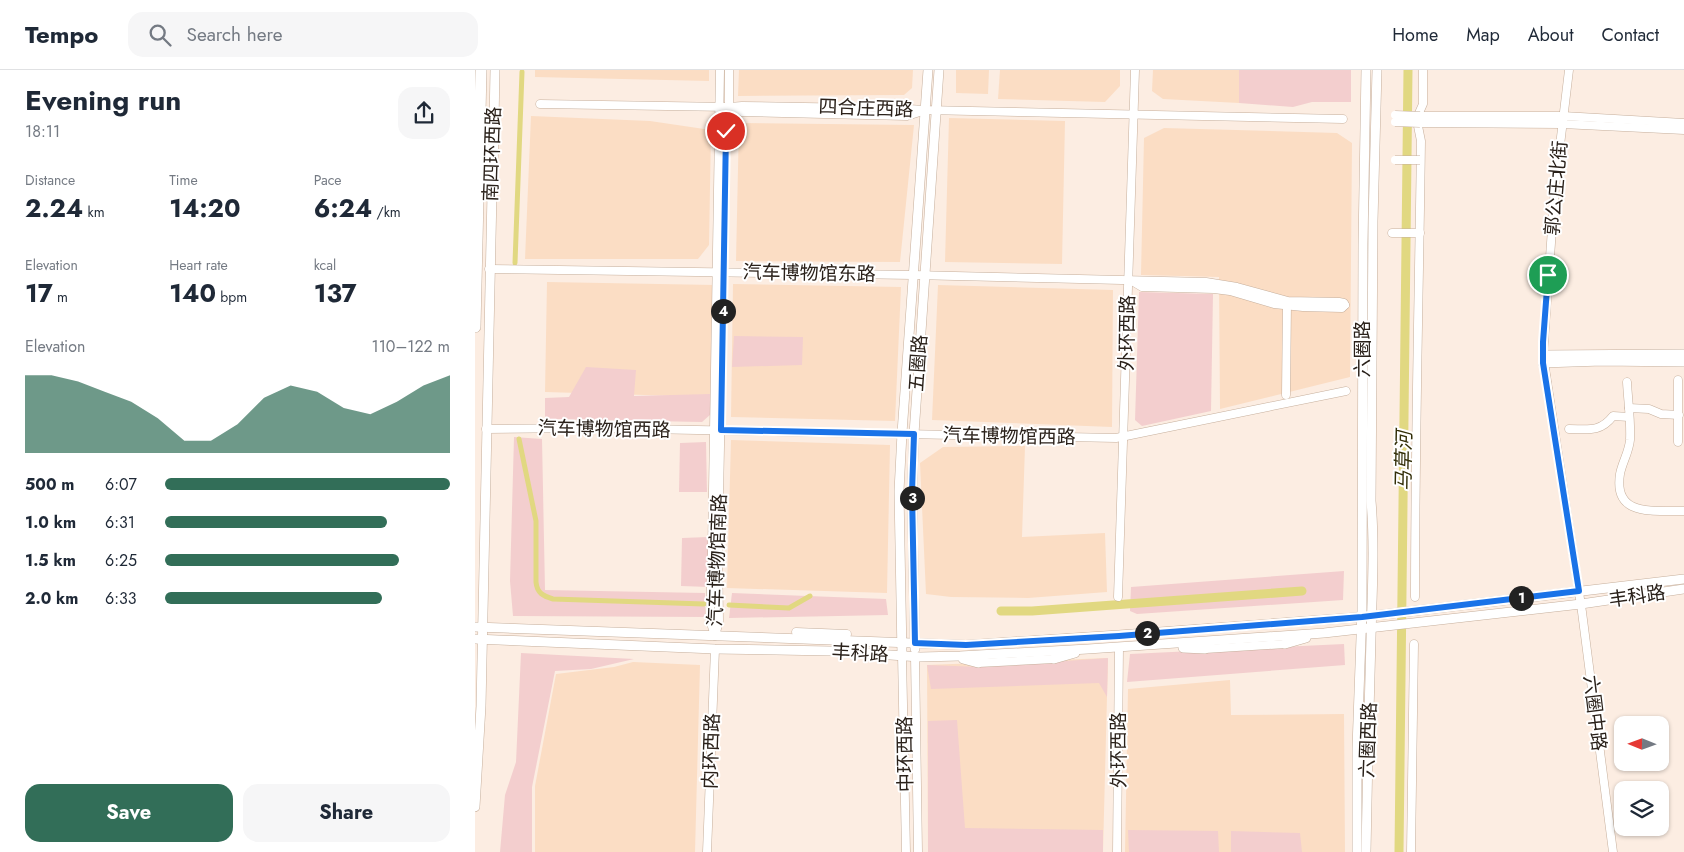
<!DOCTYPE html>
<meta charset="utf-8">
<style>
:root{--surface:#fff;--page:#f6f6f7;--text:#1f2937;--muted:#747a83;--line:#e0e1e3;--accent:#326e58}
body{margin:0;font-family:Jost,"Noto Sans SC",sans-serif;background:var(--page);color:var(--text);height:100vh;display:flex;flex-direction:column;font-size:19px;white-space:nowrap}
*{box-sizing:border-box;margin:0}
p{font-size:16px;color:var(--muted)}
.icon{flex:none;width:28px;height:28px;fill:none;stroke:currentColor;stroke-width:2;stroke-linecap:round;stroke-linejoin:round}
.map{position:relative;flex:1;overflow:hidden}
.sheet{display:flex;flex-direction:column;background:var(--surface);width:475px}
.sheet>*{flex:none}
.needle{width:32px;rotate:271deg}
.controls{position:absolute;left:1139px;top:646px;display:grid;gap:10px}
.controls a{display:grid;place-items:center;width:55px;height:55px;border-radius:10px;background:var(--surface);box-shadow:0 1px 4px #0004;font-size:25px}
.pin{position:absolute;display:grid;place-items:center;width:42px;height:42px;color:#fff;margin:-21px;border:2px solid #fff;border-radius:50%;box-shadow:0 1px 5px #0007}
.km{position:absolute;width:25px;height:25px;margin:-12px;border-radius:50%;background:#222;color:#fff;font-size:14px;line-height:25px;text-align:center}
.round{display:grid;place-items:center;flex:none;width:52px;height:52px;border-radius:15px;background:var(--page)}
.overview{display:flex;align-items:center;justify-content:space-between;height:85px;padding:0 25px}
h1{font-size:28px;font-weight:700;line-height:38px}
.metrics{display:grid;grid-template-columns:repeat(3,1fr);gap:8px;height:85px;padding:5px 25px}
.metrics div{display:grid;align-content:center}
.metrics b{font-size:25px;font-weight:700}
.metrics small{font-size:14px;font-weight:400}
.metrics p{font-size:14px}
.chart{height:140px;padding:10px 25px}
.chart p{display:flex;justify-content:space-between}
.chart svg{width:100%;height:90px;margin-top:5px;fill:var(--accent);opacity:.7}
.button{display:flex;gap:10px;margin-top:auto;padding:10px 25px}
.button a{flex:1;height:58px;border-radius:15px;background:var(--accent);color:#fff;font-size:20px;font-weight:700;line-height:58px;text-align:center}
.button a+a{background:var(--page);color:var(--text)}
ul{padding:0 25px;list-style:none;font-size:16px}
li{display:grid;grid-template-columns:80px 60px 1fr;align-items:center;height:38px}
li i{height:12px;border-radius:6px;background:var(--accent)}
header{display:flex;align-items:center;gap:30px;box-sizing:border-box;height:70px;padding:0 25px;background:var(--surface);border-bottom:1px solid var(--line)}
header strong{font-size:24px}
nav{display:flex;gap:28px;margin-inline-start:auto;font-size:18px}
.search{width:350px;height:45px;background:var(--page);display:flex;align-items:center;gap:12px;box-sizing:border-box;padding:0 18px;border-radius:15px;color:var(--muted);font-size:19px}
main{display:flex;flex:1;min-height:0}
.map>svg:first-child{display:block}
</style>
<header>
<strong>Tempo</strong>
<div class="search"><svg class="icon" aria-label="search" viewBox="0 0 24 24"><circle cx="10" cy="10" r="6"/><path d="M15 15l6 6"/></svg>Search here</div>
<nav><a>Home</a><a>Map</a><a>About</a><a>Contact</a></nav>
</header>
<main>
<section class="sheet">
<div class="overview"><div><h1>Evening run</h1><p>18:11</p></div><a class="round"><svg class="icon" aria-label="share" viewBox="0 0 24 24"><path d="M12 15V3M7 8l5-5 5 5M5 13v7h14v-7"/></svg></a></div>
<div class="metrics">
<div><p>Distance</p><b>2.24<small> km</small></b></div>
<div><p>Time</p><b>14:20</b></div>
<div><p>Pace</p><b>6:24<small> /km</small></b></div>
</div>
<div class="metrics">
<div><p>Elevation</p><b>17<small> m</small></b></div>
<div><p>Heart rate</p><b>140<small> bpm</small></b></div>
<div><p>kcal</p><b>137</b></div>
</div>
<div class="chart"><p><span>Elevation</span>110–122 m</p>
<svg viewBox="0 0 160 44" preserveAspectRatio="none"><path d="M0 44V6L10 6L20 9L30 14L40 19L50 27L60 38L70 38L80 30L90 17L100 11L110 14L120 22L130 25L140 19L150 11L160 6V44z"/></svg>
</div>
<ul>
<li><b>500 m</b>6:07<i style="width:100%"></i></li>
<li><b>1.0 km</b>6:31<i style="width:78%"></i></li>
<li><b>1.5 km</b>6:25<i style="width:82%"></i></li>
<li><b>2.0 km</b>6:33<i style="width:76%"></i></li>
</ul>
<div class="button"><a>Save</a><a>Share</a></div>
</section>
<div class="map">
<svg width="1209" height="782" viewBox="0 0 1209 782">
<rect width="100%" height="100%" fill="#fcede2"/>
<g fill="#fbddc4">
<path d="M60,0H234V11L60,7Z"/>
<path d="M264,0H438L437,18L429,25L263,26Z"/>
<path d="M481,0H514L513,24L481,23Z"/>
<path d="M525,0H645V16L630,32L523,29Z"/>
<path d="M678,0H764V33L688,29L677,21Z"/>
<path d="M56,46L175,51L236,60L234,175L223,189H50Z"/>
<path d="M474,48L590,51L587,194L470,192Z"/>
<path d="M264,53L439,55L425,192L261,191Z"/>
<path d="M689,58L862,63L877,73L875,307L745,339L744,207L666,205L669,68Z"/>
<path d="M72,212L240,215L236,327L70,322Z"/>
<path d="M258,214L426,217L420,351L256,347Z"/>
<path d="M463,215L638,220L637,357L457,350Z"/>
<path d="M256,370L415,375L412,523L252,518Z"/>
<path d="M550,376L547,467L630,463L632,522L553,528L476,527L451,524L445,393L468,377Z"/>
<path d="M633,588L628,782H453L452,595Z"/>
<path d="M158,592L225,595L220,782H60V716L81,604L139,597Z"/>
<path d="M755,610L756,645L869,644L870,782H650L653,619Z"/>
</g>
<g fill="#f3cece">
<path d="M764,0H876V32H837L818,37L764,33Z"/>
<path d="M664,222L738,224L736,341L667,356L660,350Z"/>
<path d="M259,266L328,267L327,295L257,297Z"/>
<path d="M111,297L161,300L159,326L235,324L236,344L227,352L70,349V328L94,327Z"/>
<path d="M39,367L67,369L70,520L230,523V547L38,546L35,511Z"/>
<path d="M231,372L232,422H204L205,373Z"/>
<path d="M233,467L234,517L206,516L207,468Z"/>
<path d="M869,501L868,530L662,544L655,541L656,517Z"/>
<path d="M257,523L411,529L413,545L254,548Z"/>
<path d="M869,574L870,595L652,612L655,584Z"/>
<path d="M46,583L159,589L116,599L80,601L57,717V782H25L30,725L41,692Z"/>
<path d="M633,588L632,627L624,613L456,619L452,595L506,597Z"/>
<path d="M482,650L490,758L628,760V782H453V651Z"/>
<path d="M653,760L743,761L744,782H654Z"/>
<path d="M756,761L825,763L827,782H756Z"/>
</g>
<g fill="none" stroke-linecap="round" stroke-linejoin="round">
<g stroke="#e1d881" stroke-width="5">
<path d="M40,193L47,2"/>
<path d="M44,369L61,451V512C62,523 68,526 78,529L229,534"/>
<path d="M254,535L314,538L335,526"/>
</g>
<g stroke="#e1d881" stroke-width="9">
<path d="M526,541H557L827,521"/>
<path d="M924,782L933,0"/>
</g>
<defs>
<g id="minor">
<path d="M1094,0L1080,117L1068,285L1107,542L1138,782"/>
<path d="M65,34L254,37L267,36L386,38L400,37L450,40L868,49"/>
<path d="M256,38L267,42L432,46L448,41"/>
<path d="M945,46H1088L1209,53"/>
<path d="M945,53L1087,54L1209,60"/>
<path d="M917,163H945"/>
<path d="M14,199L438,205L731,212L762,217L813,231L864,232L869,233L870,235"/>
<path d="M657,211L667,217L739,219L755,221L799,234L828,237L867,238L870,235"/>
<path d="M1203,310V372"/>
<path d="M1152,312C1153,331 1156,351 1155,370C1154,382 1147,393 1145,404C1138,448 1180,440 1209,441"/>
<path d="M811,325L812,232"/>
<path d="M1154,338L1174,339L1186,344L1204,345"/>
<path d="M11,359L115,358L641,368L871,321"/>
<path d="M1094,359C1112,359 1125,363 1138,346L1154,347"/>
<path d="M643,527L660,0"/>
<path d="M940,527C940,375 944,223 946,71L943,56L944,43L948,34V0"/>
<path d="M321,562L372,564"/>
<path d="M240,566L235,550L237,481L245,0"/>
<path d="M240,566L244,551L243,481L251,61L254,37V0"/>
<path d="M730,579L810,574"/>
<path d="M427,585L431,782"/>
<path d="M440,586L443,782"/>
<path d="M503,593L579,589"/>
<path d="M232,782L240,579"/>
<path d="M642,782L644,577"/>
<path d="M936,782L939,574"/>
</g>
<g id="major">
<path d="M18,105L20,0"/>
<path d="M1068,285L1209,284"/>
<path d="M1068,293L1127,291L1209,292"/>
<path d="M0,557L491,575L644,565L887,547L1209,509"/>
<path d="M0,569L240,579L356,581L445,587L485,586L613,579L849,563L1106,534L1209,519"/>
<path d="M810,574L831,568"/>
<path d="M708,578L730,579"/>
<path d="M440,579L437,422L439,364L464,0"/>
<path d="M427,585L424,421L427,363L453,0"/>
<path d="M488,589L503,593"/>
<path d="M579,589L600,583"/>
<path d="M0,737L6,636L17,123"/>
<path d="M882,782V678L887,540L888,174L891,0"/>
<path d="M891,782C892,711 894,639 896,568C897,522 900,477 896,431L898,151L902,0"/>
</g>
<g id="highway">
<path d="M9,77L14,103L16,127"/>
<path d="M0,257L6,0"/>
</g>
</defs>
<use href="#minor" stroke="#c6af9c" stroke-width="9"/>
<use href="#major" stroke="#c6af9c" stroke-width="10"/>
<use href="#highway" stroke="#c6af9c" stroke-width="12"/>
<use href="#minor" stroke="#fff" stroke-width="8"/>
<use href="#major" stroke="#fff" stroke-width="9"/>
<use href="#highway" stroke="#fff" stroke-width="11"/>
<defs>
<g id="minor-bridge">
<path d="M920,45L945,46"/>
<path d="M920,52L945,53"/>
<path d="M920,90H945"/>
</g>
</defs>
<use href="#minor-bridge" stroke="#c6af9c" stroke-width="9" stroke-linecap="butt"/>
<use href="#minor-bridge" stroke="#fff" stroke-width="8"/>
</g>
<g fill="none" stroke-linecap="round" stroke-linejoin="round">
<defs>
<path id="route" d="M251,61L246,360L439,364L437,422L440,573L491,575L644,566L887,547L1104,521L1068,293V272L1073,205"/>
</defs>
<use href="#route" stroke="#fff" stroke-width="10"/>
<use href="#route" stroke="#1a73e8" stroke-width="6"/>
</g>
<g text-anchor="middle" dominant-baseline="central" stroke-width="4" stroke-linejoin="round" paint-order="stroke">
<g font-size="19" fill="#2a211a" stroke="#fff">
<text transform="translate(391 38) rotate(2)">四合庄西路</text>
<text transform="translate(17 84) rotate(-88)">南四环西路</text>
<text transform="translate(1081 118) rotate(-85)">郭公庄北街</text>
<text transform="translate(334 203) rotate(1)">汽车博物馆东路</text>
<text transform="translate(652 263) rotate(-89)">外环西路</text>
<text transform="translate(887 279) rotate(-90)">六圈路</text>
<text transform="translate(443 293) rotate(-86)">五圈路</text>
<text transform="translate(129 359) rotate(1)">汽车博物馆西路</text>
<text transform="translate(534 366) rotate(1)">汽车博物馆西路</text>
<text transform="translate(242 490) rotate(-88)">汽车博物馆南路</text>
<text transform="translate(1162 526) rotate(-8)">丰科路</text>
<text transform="translate(385 583) rotate(3)">丰科路</text>
<text transform="translate(1120 643) rotate(83)">六圈中路</text>
<text transform="translate(893 670) rotate(-88)">六圈西路</text>
<text transform="translate(643 680) rotate(-90)">外环西路</text>
<text transform="translate(236 681) rotate(-88)">内环西路</text>
<text transform="translate(430 684) rotate(-91)">中环西路</text>
</g>
<g font-size="20" font-style="italic" fill="#322e07" stroke="#fff">
<text transform="translate(929 391) rotate(-89)">马草河</text>
</g>
</g>
</svg>
<div class="controls">
<a><svg class="needle" viewBox="-14 -14 28 28"><path d="M0-13l5 13h-10z" fill="#e53935"/><path d="M0 13l5-13h-10z" fill="#747a83"/></svg></a>
<a><svg class="icon" aria-label="layers" viewBox="0 0 24 24"><path d="M12 4l9 5-9 5-9-5zM3 14l9 5 9-5"/></svg></a>
</div>
<div class="pin" style="left:1073px;top:205px;background:#1e9e55"><svg class="icon" aria-label="arrive" viewBox="0 0 24 24"><path d="M6 21V4h12l-3 4 3 4H6"/></svg></div>
<div class="pin" style="left:251px;top:61px;background:#d93025"><svg class="icon" aria-label="check" viewBox="0 0 24 24"><path d="M5 12l5 5 9-10"/></svg></div>
<b class="km" style="left:1046px;top:528px">1</b>
<b class="km" style="left:672px;top:563px">2</b>
<b class="km" style="left:437px;top:428px">3</b>
<b class="km" style="left:248px;top:241px">4</b>
</div>
</main>
